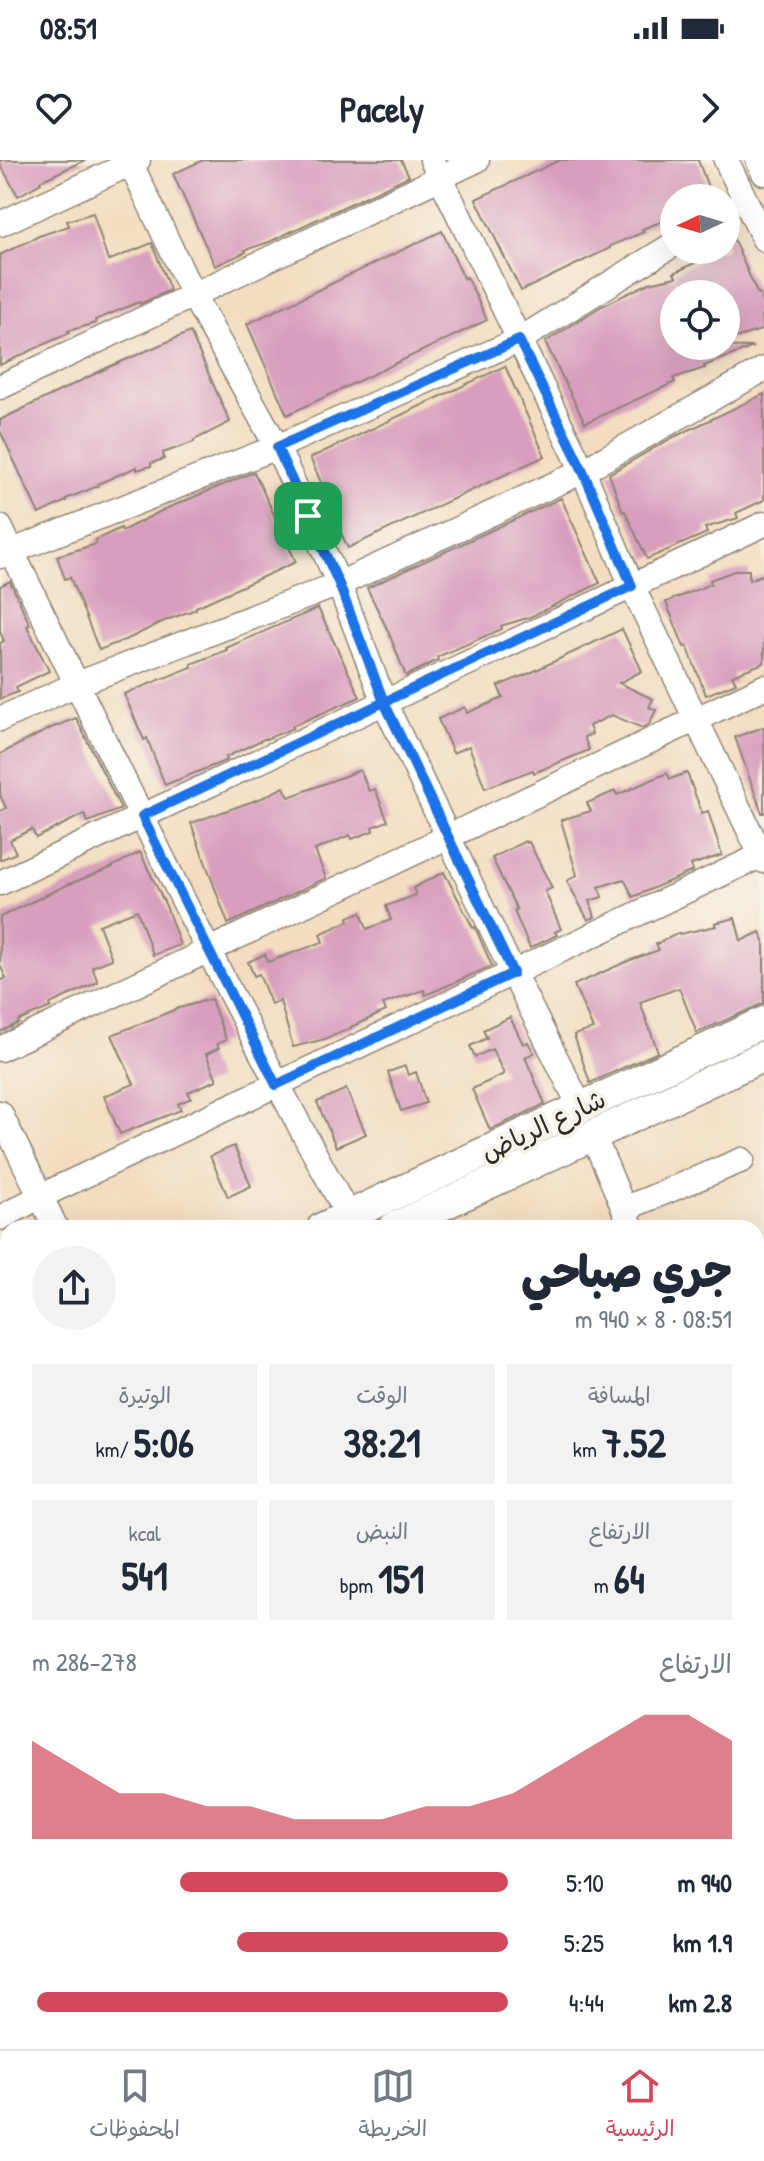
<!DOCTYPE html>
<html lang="ar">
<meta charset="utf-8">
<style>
:root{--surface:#fff;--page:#f2f2f3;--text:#1f2937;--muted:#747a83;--line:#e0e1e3;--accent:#d1495b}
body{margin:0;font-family:"Patrick Hand","Playpen Sans Arabic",sans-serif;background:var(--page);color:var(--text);direction:rtl;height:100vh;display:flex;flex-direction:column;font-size:30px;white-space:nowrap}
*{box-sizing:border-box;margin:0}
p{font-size:26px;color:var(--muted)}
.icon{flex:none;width:44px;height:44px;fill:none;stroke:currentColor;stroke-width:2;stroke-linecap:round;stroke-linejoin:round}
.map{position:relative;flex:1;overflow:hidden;direction:ltr}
.side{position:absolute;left:0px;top:1060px;width:764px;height:830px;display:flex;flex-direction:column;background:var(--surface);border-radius:24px 24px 0 0;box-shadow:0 8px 32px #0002;direction:rtl}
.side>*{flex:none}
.needle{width:52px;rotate:266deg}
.tools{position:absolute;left:660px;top:24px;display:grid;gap:16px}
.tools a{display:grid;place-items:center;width:80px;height:80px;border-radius:50%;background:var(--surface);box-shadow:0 8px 32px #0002;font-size:40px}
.pin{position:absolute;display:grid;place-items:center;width:68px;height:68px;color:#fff;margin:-34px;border-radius:16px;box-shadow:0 4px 12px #0006}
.round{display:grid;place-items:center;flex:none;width:84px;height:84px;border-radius:42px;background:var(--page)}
.summary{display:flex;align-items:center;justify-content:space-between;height:136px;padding:0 32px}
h1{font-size:44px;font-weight:800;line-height:60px}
.stats{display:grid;grid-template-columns:repeat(3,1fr);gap:12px;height:136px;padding:8px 32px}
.stats div{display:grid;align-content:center;border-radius:0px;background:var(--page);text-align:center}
.stats b{font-size:40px;font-weight:800}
.stats small{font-size:22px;font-weight:400}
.stats p{font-size:22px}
.chart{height:224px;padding:16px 32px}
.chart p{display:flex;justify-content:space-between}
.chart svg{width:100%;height:144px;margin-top:8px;fill:var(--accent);opacity:.7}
ul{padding:0 32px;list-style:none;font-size:26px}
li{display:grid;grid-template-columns:128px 96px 1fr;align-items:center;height:60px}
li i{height:20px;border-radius:10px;background:var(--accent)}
.status{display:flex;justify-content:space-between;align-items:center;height:56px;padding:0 40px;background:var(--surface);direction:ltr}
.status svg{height:22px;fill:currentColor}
header{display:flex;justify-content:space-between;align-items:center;height:104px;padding:0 32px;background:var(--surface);font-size:36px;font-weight:800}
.menu{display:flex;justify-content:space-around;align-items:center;height:112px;border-top:2px solid var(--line);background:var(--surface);font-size:22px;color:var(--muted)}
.menu a{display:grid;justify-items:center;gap:4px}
.menu .on{color:var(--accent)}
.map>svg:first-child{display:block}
</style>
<div class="status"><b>08:51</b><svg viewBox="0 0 49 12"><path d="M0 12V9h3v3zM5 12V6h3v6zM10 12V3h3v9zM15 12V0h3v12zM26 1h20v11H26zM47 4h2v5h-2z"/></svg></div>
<header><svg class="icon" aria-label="forward" viewBox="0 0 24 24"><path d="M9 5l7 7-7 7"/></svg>Pacely<svg class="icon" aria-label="heart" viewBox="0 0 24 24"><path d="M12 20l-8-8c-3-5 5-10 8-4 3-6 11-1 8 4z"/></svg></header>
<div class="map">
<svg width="764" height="1889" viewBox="0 0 764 1889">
<rect width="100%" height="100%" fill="#f7f3e8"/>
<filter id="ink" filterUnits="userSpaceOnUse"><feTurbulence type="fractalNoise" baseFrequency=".0125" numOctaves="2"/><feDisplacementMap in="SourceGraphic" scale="16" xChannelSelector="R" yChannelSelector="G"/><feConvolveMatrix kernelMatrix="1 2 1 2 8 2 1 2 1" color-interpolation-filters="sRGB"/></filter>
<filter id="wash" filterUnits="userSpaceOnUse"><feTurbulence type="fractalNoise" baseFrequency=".006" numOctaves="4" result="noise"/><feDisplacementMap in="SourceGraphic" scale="32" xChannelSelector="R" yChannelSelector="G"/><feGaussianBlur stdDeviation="1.8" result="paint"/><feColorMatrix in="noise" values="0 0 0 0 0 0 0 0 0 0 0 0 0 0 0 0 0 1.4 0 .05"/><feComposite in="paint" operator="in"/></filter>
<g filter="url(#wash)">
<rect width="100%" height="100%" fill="#f3ddc0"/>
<g id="blocks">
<g fill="#d89ebd">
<path d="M0,0H86L40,21L41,23L18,36L0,4Z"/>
<path d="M203,0H401L409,16L269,82L245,90L246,92L215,106L173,14Z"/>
<path d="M560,0H698L712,38H674V57L642,69L644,72L610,86V88L521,131L476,39Z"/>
<path d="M93,53L108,101L152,83L170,130L140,144L139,142L95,160L96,163L68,171L69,173L0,205V95L39,76L69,66L67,61Z"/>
<path d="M726,62L757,133H759L764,147V155L761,156L764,169L726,181V134H674V186L753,187L704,206L705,208L673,218L675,222L585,263L545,182L602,146L649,123L676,117L674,113L707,97L706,93L713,90H726Z"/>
<path d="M442,71L464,119L467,117L487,160L287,255L247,164Z"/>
<path d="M190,172L230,262L194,280V282L163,293L164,299L151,303V306L137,310V307L97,324L98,326L66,339V341L39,354L0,271V260L109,207Z"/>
<path d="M505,206L545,296L348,388L328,346L331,344L310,298Z"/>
<path d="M764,234V340L736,353L738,358L705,368L707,373L647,399L625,351L623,352L609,314L672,278Z"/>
<path d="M254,312L296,402L196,447V449L162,462L132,477L99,490L70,417L65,419L57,396L96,384L95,380L121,368L122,371L165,349Z"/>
<path d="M561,338L600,423L530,457L501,466L502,469L437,497L438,500L406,516L388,471L367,428Z"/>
<path d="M737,410H749V420L764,414V503L732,515L736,523L706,535L687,486L684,487L666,442L711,424L710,420Z"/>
<path d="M10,421L30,465L27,466L49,511L16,527L18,532L0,539V483L4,481L0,472V426Z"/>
<path d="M318,448L360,537L292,566L293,568L266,579V578L226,597L227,600L222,602L165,625L147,578L144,580L124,534L192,507L191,504L227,490L226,488Z"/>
<path d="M622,469L642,511L619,523L653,539L649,547L656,550L649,565L642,568L612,555L589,566L592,574L584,577L589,590L534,613L533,610L485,628L469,586L453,593L438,559L465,547L467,553L503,538L498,526L530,513Z"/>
<path d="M76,558L121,649L88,662L84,654L36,678L32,669L10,680L16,693L0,700V651L6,648L0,635V594L51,568Z"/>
<path d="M764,567V653H762L735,577Z"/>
<path d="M360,610L369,631L375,629L388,661L372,667L373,671L352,679L350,675L315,690L326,718L228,764L191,663L262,638L284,627L289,637Z"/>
<path d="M667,613L670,619L687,613L702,653L708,651L722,695L691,705L693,711L633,737L624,719L599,727L602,737L590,741L595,757L588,760L567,721L577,715L561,660L591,651L587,643L615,631L617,635Z"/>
<path d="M525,681L526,683L529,682L552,728L545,731L561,769L555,772L557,775L530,788L514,751L517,750L492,698Z"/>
<path d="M140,692L166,746L180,785L153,795L137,750L99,765L112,799L92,807L98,822L50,844L51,847L18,861L19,863L0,872V821L6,818L0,805V757L69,724L113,707V706Z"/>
<path d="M444,712L473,768L475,767L492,806L426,835L424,830L383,844L386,851L351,867V868L325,879L293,887L280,841L271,844L259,814L254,816L248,802L265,794L268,802L323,782L320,774L349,761L348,757L361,752L367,769L391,760L386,746L416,735L413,728Z"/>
<path d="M735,758L741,781L760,772L764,780V843L697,873L679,828L640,842L658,892L590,923L574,875L593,869L574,825L628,801L659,790L656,784L679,773L680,774L716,766L715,763Z"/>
<path d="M211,839L226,880L217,884L219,888L206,894L217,920L188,932L191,938L178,944L181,950L120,974L104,936L134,924L112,875L179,848Z"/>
<path d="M510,857L523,884L528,882L534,893L525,897L545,944L490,970L472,929L504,914L492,889L475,897L470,886L487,878L483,870Z"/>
<path d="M405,906L408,915L416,912L426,943L401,951L388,912Z"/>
<path d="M346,929L366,974L336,987L317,942Z"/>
<path d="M234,986L251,1026L228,1037L210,996Z"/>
</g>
</g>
</g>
<g filter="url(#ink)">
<use href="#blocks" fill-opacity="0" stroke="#8f8476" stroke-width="2"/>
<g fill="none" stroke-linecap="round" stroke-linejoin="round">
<defs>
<g id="minor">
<path d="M129,0L193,135L277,287L339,424L384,542L513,813L581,948"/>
<path d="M432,0L583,311L632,426L764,701"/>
<path d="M726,0L764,79"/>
<path d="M758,0L764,13"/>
<path d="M0,64L138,0"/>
<path d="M0,227L477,0"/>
<path d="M0,367C113,598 224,830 348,1055"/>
<path d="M0,396L277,287L519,180L674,84"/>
<path d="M0,559L77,524L339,424L583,311L764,209"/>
<path d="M0,723L764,364"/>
<path d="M0,889L764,527"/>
<path d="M0,953L56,1068"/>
<path d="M593,975L632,1068"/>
<path d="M624,1049L742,1000"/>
<path d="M0,1058L41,1036L764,694"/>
<path d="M756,1335L764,1353"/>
<path d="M756,1383L764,1379"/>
<path d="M0,1415L8,1411"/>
<path d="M0,1547L8,1565"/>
<path d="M756,1555L764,1551"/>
<path d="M0,1639L8,1656"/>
<path d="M756,1725L764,1721"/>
<path d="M0,1750L8,1746"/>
<path d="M115,1882L118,1889"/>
<path d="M156,1882L159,1889"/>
<path d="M718,1882L721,1889"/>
<path d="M48,1889L64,1882"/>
<path d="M407,1889L422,1882"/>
<path d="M758,1889L764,1886"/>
</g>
<g id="major">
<path d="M322,1068L764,862"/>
<path d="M393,1068L764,896"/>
<path d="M0,1220L8,1216"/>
<path d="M0,1253L8,1250"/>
</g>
</defs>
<use href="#minor" stroke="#8f8476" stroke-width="27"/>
<use href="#major" stroke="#8f8476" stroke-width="33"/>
<use href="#minor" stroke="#fff" stroke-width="24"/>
<use href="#major" stroke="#fff" stroke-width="30"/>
</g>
</g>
<g fill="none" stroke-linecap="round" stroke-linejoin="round" filter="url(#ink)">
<defs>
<path id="route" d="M308,356L339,424L384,542L142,656L276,925L513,813L384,542L632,426L583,311L519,180L277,287L308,356"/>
</defs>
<use href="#route" stroke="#fff" stroke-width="16"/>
<use href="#route" stroke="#1a73e8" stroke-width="10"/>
</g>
<g text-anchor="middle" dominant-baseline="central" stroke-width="8" stroke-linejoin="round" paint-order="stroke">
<g font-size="26" fill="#2b2b2b" stroke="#f7f3e8">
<text transform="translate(543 965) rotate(-25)">شارع الرياض</text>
</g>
</g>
</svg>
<div class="tools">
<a><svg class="needle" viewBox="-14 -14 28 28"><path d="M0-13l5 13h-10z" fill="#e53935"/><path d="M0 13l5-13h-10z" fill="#747a83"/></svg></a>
<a><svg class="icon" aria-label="locate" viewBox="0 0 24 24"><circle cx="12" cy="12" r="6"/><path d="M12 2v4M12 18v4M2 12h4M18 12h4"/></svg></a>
</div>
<div class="pin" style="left:308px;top:356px;background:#1e9e55"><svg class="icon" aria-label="arrive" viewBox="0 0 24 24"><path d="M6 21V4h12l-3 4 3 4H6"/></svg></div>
<section class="side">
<div class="summary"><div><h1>جري صباحي</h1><p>08:51 · 8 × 940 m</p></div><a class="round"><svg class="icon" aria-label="share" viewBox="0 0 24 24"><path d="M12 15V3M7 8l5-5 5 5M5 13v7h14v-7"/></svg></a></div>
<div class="stats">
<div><p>المسافة</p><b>7.52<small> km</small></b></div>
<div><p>الوقت</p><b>38:21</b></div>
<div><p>الوتيرة</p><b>5:06<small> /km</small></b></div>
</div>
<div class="stats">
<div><p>الارتفاع</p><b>64<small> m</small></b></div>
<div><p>النبض</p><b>151<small> bpm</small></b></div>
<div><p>kcal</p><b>541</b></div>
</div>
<div class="chart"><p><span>الارتفاع</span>278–286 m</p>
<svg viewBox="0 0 160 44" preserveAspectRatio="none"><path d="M0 44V14L10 22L20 30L30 30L40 34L50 34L60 38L70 38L80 38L90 34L100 34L110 30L120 22L130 14L140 6L150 6L160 14V44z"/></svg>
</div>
<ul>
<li><b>940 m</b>5:10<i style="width:69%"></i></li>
<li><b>1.9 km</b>5:25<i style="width:57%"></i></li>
<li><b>2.8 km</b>4:44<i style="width:99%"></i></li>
</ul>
</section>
</div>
<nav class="menu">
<a class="on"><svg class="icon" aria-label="home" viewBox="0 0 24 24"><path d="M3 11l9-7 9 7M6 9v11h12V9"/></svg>الرئيسية</a>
<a><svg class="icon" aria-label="map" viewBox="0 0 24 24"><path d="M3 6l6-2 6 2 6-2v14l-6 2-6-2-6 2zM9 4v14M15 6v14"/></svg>الخريطة</a>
<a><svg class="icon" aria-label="saved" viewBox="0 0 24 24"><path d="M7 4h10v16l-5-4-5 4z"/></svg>المحفوظات</a>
</nav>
